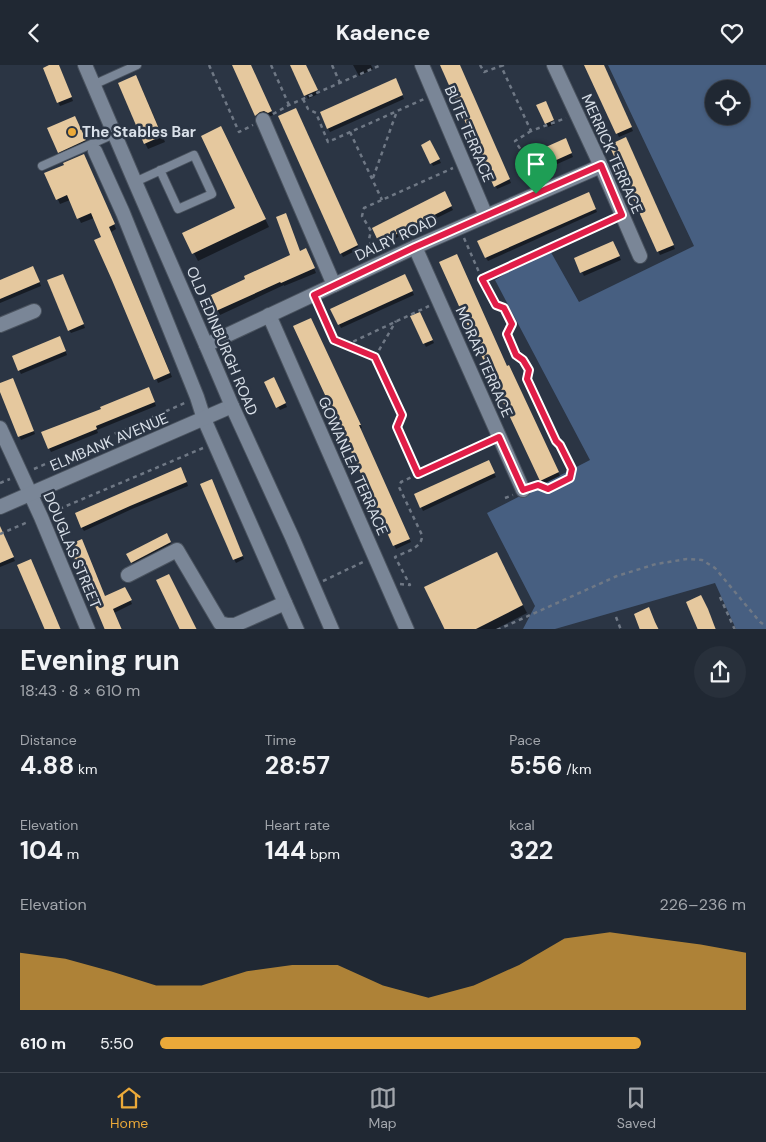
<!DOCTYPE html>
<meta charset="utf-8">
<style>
:root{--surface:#202833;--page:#28303b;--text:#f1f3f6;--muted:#a2a6ac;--line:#3d444e;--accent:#eba939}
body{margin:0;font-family:"DM Sans",sans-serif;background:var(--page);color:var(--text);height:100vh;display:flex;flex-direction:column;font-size:19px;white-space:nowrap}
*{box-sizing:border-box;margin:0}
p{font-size:16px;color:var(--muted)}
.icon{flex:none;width:28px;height:28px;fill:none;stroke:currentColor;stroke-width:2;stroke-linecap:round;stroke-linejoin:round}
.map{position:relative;height:564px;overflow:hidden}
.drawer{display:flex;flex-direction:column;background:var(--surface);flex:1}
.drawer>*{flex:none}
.buttons{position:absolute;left:705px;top:15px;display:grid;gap:10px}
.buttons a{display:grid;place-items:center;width:45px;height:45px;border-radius:50%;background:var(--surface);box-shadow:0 1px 4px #0004,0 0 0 1px var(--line);font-size:25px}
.pin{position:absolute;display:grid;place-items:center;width:42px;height:42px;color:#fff;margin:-51px -21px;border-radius:50% 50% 50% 0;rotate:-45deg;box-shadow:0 0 5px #0007}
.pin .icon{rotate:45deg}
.round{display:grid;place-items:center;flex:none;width:52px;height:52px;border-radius:26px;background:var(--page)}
.head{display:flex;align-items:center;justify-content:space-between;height:85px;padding:0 20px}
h1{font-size:28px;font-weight:700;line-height:38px}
.figures{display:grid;grid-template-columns:repeat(3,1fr);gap:8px;height:85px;padding:5px 20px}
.figures div{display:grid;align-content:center}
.figures b{font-size:25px;font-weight:700}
.figures small{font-size:14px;font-weight:400}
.figures p{font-size:14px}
.chart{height:140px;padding:10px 20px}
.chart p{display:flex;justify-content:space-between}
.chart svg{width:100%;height:90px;margin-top:5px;fill:var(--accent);opacity:.7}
ul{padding:0 20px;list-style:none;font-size:16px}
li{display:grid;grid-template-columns:80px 60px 1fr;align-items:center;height:38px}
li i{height:12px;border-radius:6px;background:var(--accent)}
header{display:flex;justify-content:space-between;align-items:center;height:65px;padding:0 20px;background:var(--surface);font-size:22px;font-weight:700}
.dock{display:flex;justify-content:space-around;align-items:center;height:70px;border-top:1px solid var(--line);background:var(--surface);font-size:14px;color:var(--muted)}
.dock a{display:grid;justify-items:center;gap:2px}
.dock .selected{color:var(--accent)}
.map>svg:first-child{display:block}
</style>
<header><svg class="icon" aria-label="back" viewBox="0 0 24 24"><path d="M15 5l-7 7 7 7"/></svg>Kadence<svg class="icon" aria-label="heart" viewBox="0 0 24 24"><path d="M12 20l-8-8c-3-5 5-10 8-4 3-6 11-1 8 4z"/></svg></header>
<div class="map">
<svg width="766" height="565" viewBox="0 0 766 565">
<rect width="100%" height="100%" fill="#2b3544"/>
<path fill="#475f81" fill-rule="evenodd" d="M608,0H766V564H736L715,518L555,564H523L535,541L487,448L590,395L495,215L548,182L579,237L694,181ZM714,24H741V51H714Z"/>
<g fill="#0007">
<path d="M52,0H59L73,36L60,41L44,3Z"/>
<path d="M233,0H250L273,50L271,51L267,50H262L258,54Z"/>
<path d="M291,0H305L318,29L308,34Z"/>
<path d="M353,0H371L373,4L359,11Z"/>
<path d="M441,0H459L511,118L497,124Z"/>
<path d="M585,0H603L633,66L619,72Z"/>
<path d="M139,17L165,77L148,84L145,78Z"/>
<path d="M397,18L404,34L330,67L328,63Z"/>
<path d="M538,41H547L555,59L548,62Z"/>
<path d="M298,48L359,184L343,192L341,188Z"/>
<path d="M77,58L88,81L63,93L59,87Z"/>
<path d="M225,71L269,162L198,196L184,169L237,144Z"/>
<path d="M430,77L441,98L433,101L423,81Z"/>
<path d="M566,77L573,92L537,108L535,104Z"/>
<path d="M628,77L675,184L660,190L658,186Z"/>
<path d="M86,95L116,164L111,167L172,312L158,318L103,172L94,153L81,158L70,135L60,139L46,109Z"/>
<path d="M444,128L453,145L382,180L373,163Z"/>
<path d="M590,132L597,147L488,196L486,193Z"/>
<path d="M614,181L621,195L584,211L575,193Z"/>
<path d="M308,189L316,208L284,221V220L220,250L211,231Z"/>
<path d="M35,206L41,221L0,238V217Z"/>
<path d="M65,214L85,263L71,268L69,265Z"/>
<path d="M407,214L414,230L341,263L332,244Z"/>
<path d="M421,252L434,278L426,282L424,278Z"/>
<path d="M313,258L362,363L360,364L411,477L396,484L347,373Z"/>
<path d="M60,272L67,290L21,309L19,305Z"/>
<path d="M507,303L511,305L560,411L543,419L541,415Z"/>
<path d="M275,317L287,342L280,345L278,342Z"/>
<path d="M14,318L35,369L21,375L0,324V319Z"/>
<path d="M151,327L156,341L97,365L98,368L51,387L49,383Z"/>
<path d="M490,400L496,412L423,446L415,430Z"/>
<path d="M183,407L188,421L132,444L84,466L82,463L76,449Z"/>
<path d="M213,419L244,494L236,498L234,494Z"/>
<path d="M166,470L172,481L134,501L128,489Z"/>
<path d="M69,480L105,532L125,523L132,539L114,548L92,532H91Z"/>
<path d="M0,481H8L15,496L0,502Z"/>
<path d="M500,496L527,548L494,565H446Z"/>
</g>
<g fill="#e5c89e">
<path d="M49,0H59L72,32L57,38L43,3Z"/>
<path d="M232,0H251L272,46L268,48L264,46L260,47L255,51Z"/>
<path d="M290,0H306L318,25L304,31Z"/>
<path d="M440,0H460L510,114L494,122Z"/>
<path d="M584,0H604L632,62L616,69Z"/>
<path d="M136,10L162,71L144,79L118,18Z"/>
<path d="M396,13L403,30L327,64L320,47Z"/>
<path d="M546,36L554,55L545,59L536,40Z"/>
<path d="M296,43L358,180L340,189L278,51Z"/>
<path d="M75,51L86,75L58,88L47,63Z"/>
<path d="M221,61L266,154L192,189L182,168L235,143L201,71Z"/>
<path d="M626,72L674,180L657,187L609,80Z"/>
<path d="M566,73L572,88L534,105L528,90Z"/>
<path d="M430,75L440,94L430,99L421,80Z"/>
<path d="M84,89L115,159L109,162L170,308L154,315L112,215L94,175L101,172L91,148L77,154L67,130L56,135L44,108L64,100L63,98Z"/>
<path d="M445,126L452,141L379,178L372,163Z"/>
<path d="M589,127L596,144L485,193L477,176Z"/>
<path d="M286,148L300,186L306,183L315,203L281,218L280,217L216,246L209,231L245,214L244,211L290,190L276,152Z"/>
<path d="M613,176L620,191L580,208L574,193Z"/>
<path d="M457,189L507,301L509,300L559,407L540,416L487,303L439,197Z"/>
<path d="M33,201L40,217L0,234V215Z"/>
<path d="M63,209L84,259L68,266L47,215Z"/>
<path d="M405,209L413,226L338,260L330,244Z"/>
<path d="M420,247L433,275L423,279L410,251Z"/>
<path d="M311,253L361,360H359L410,474L393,481L345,373L293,261Z"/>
<path d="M60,271L66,286L18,306L12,291Z"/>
<path d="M274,312L286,338L276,343L264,317Z"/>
<path d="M13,313L34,366L18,372L0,327V318Z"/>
<path d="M149,322L155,337L96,361L97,364L48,384L41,367L101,344L100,342Z"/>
<path d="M489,395L495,408L420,443L414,429Z"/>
<path d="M181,402L187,417L130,441L81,463L75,448Z"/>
<path d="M212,414L243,491L233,495L200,419Z"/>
<path d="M0,461L14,492L0,498Z"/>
<path d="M167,468L171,477L131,498L126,489Z"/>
<path d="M82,474L105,531L125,522L132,535L113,544L122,565H105L90,529H88L68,480Z"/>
<path d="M497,487L523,540L474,565H445L424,522Z"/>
<path d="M31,494L61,565H45L17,500Z"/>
<path d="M169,509L197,565H180L156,515Z"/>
<path d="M701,530L708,544L716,565H698L686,537Z"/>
<path d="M649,542L655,557L659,565H640L634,549Z"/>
</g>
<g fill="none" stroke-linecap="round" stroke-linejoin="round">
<defs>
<g id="service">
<path d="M93,20L137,0"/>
<path d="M42,101L114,69"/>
<path d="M135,117L194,90L212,129L178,144L160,105"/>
</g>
<g id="minor">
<path d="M422,0L486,151"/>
<path d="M554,0L601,101L640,191"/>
<path d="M263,55L334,220"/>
<path d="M95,86L123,148L197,332L204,354L297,565"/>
<path d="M415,182L523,425"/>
<path d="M269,250L407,565"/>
<path d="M0,260L34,246"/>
<path d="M206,280L415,182L601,101"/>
<path d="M0,363L41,452L88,565"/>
<path d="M128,510L177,485L220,558L227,560H235L285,538"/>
</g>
<path id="tertiary" d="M0,442L232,341"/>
<path id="secondary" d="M85,0L135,117L206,280L232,341L292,472L332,565"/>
</defs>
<use href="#service" stroke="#4a535f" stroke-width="10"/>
<use href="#minor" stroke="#4a535f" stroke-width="16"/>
<use href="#tertiary" stroke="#4a535f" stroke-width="16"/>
<use href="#secondary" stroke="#4a535f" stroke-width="16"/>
<g stroke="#6f7885" stroke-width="2.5" stroke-dasharray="4 4" stroke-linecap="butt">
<path d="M209,0L239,67L253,60"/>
<path d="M271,0L289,40"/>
<path d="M332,0L340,18"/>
<path d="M480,0L484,7L501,1"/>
<path d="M504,0L501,1L531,66L566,53"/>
<path d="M303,34L308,44L316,48L328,77L424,34"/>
<path d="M273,49L289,40L381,0"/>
<path d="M531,66L515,76L521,85L518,93L532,118"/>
<path d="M350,67L382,135"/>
<path d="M373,113L397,46"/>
<path d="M464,173L482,214L496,240L503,243L512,259L507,269L516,290L523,295L529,305L527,314L556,376L560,380L572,404L570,413L549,424L538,420L534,421"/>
<path d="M375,188L369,174L371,166L362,151L364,143L453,103"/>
<path d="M482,214L611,155"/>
<path d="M318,240L334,275L375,292L402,350L397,362L418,409"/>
<path d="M346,280L429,241"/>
<path d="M375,292L396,256"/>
<path d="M34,404L187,337"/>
<path d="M0,418L10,414"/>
<path d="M505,433L513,430"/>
<path d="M52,447L203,383"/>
<path d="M0,469L28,457"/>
<path d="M323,516L363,497"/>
<path d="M400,519L410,520L395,492C405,487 423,483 422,470L399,422L401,417L489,377"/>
<path d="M720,532L735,565"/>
<path d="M616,552L621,565"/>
<path d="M497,565L617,511L656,499L687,494L702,495L715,503L760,557L766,561"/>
</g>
<use href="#service" stroke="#7a8697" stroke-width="8"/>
<use href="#minor" stroke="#7a8697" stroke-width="14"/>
<use href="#tertiary" stroke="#7a8697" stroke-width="14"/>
<use href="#secondary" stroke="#7a8697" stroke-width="14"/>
</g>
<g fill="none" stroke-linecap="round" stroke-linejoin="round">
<defs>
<path id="route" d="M601,100L622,150L482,214L496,240L504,243L512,259L507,269L516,290L523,295L529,305L527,314L556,376L560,380L572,404L570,413L548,424L538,420L523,425L499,372L418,409L397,362L402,350L375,292L334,275L314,230L415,182Z"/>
</defs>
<use href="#route" stroke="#fff" stroke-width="10"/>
<use href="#route" stroke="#e11d48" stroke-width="6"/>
</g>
<circle fill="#eba939" stroke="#2b3544" stroke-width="2" cx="72" cy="67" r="5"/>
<g text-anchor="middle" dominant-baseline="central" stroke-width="5" stroke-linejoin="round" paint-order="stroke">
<g font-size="15" font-weight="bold" fill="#d9e0e9" stroke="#2b3544" text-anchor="start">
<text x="82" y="67">The Stables Bar</text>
</g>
<g font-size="15" fill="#d9e0e9" stroke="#2b3544">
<text transform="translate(469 69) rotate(67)">BUTE TERRACE</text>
<text transform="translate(612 89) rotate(66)">MERRICK TERRACE</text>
<text transform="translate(396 173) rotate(-25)">DALRY ROAD</text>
<text transform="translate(222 276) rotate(67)">OLD EDINBURGH ROAD</text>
<text transform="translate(484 297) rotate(66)">MORAR TERRACE</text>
<text transform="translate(109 377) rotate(-23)">ELMBANK AVENUE</text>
<text transform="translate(353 401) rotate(66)">GOWANLEA TERRACE</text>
<text transform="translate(72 485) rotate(67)">DOUGLAS STREET</text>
</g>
</g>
</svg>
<div class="buttons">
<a><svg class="icon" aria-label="locate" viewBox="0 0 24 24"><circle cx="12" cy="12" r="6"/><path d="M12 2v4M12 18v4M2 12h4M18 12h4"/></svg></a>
</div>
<div class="pin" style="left:536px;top:129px;background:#1e9e55"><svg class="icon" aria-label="arrive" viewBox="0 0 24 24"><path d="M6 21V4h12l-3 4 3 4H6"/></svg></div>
</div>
<section class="drawer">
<div class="head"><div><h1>Evening run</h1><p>18:43 · 8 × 610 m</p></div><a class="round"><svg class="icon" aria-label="share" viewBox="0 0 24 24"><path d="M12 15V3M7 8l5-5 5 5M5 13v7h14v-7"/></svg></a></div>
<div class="figures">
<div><p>Distance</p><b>4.88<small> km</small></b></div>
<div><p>Time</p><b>28:57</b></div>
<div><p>Pace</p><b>5:56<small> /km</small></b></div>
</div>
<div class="figures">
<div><p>Elevation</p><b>104<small> m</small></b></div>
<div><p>Heart rate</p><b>144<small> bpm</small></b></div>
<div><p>kcal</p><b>322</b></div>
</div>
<div class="chart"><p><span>Elevation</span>226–236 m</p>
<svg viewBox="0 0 160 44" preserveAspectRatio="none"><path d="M0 44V16L10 19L20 25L30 32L40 32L50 25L60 22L70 22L80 32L90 38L100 32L110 22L120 9L130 6L140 9L150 12L160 16V44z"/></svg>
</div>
<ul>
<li><b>610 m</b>5:50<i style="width:82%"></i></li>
</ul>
</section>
<nav class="dock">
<a class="selected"><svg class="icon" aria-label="home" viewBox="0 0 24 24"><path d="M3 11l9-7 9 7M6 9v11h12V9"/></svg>Home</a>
<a><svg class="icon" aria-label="map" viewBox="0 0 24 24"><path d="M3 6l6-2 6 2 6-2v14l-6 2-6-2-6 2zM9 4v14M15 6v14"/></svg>Map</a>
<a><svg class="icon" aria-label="saved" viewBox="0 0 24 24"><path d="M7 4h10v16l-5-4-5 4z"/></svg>Saved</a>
</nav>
